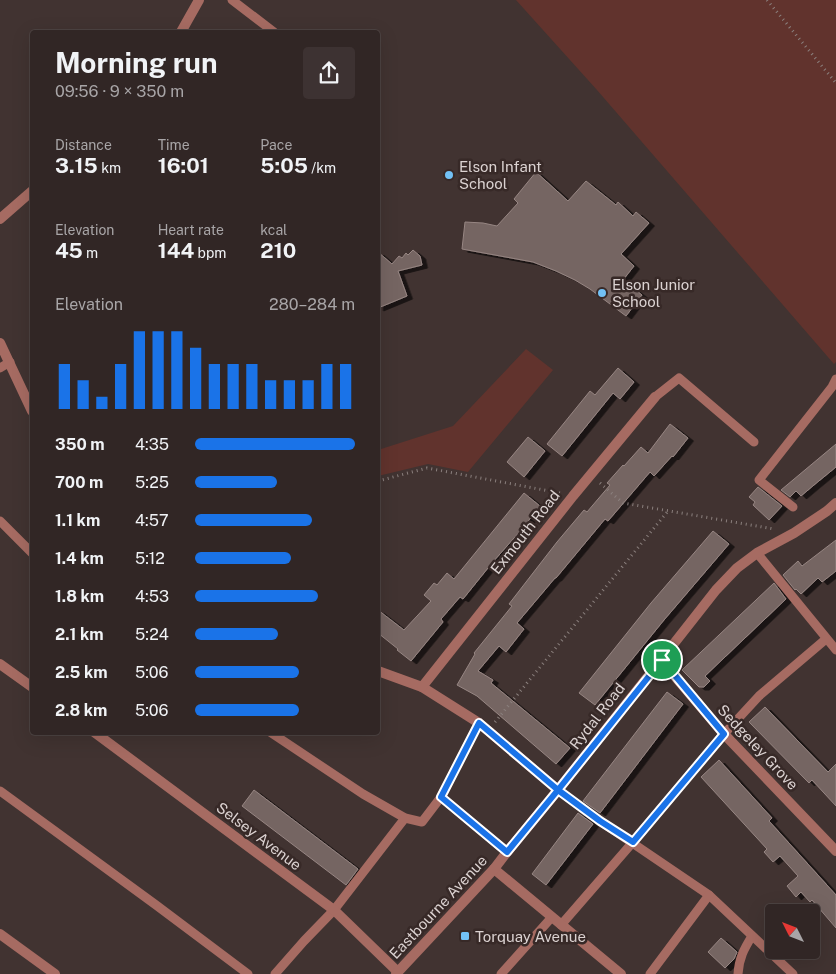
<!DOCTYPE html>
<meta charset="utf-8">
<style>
:root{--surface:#312625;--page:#3d3232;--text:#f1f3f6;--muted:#a8a5a7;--line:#4c4342;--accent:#1a73e8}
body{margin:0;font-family:"Public Sans",sans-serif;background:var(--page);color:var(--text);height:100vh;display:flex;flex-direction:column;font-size:19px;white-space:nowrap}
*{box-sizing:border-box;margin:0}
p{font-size:16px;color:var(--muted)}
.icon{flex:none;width:28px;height:28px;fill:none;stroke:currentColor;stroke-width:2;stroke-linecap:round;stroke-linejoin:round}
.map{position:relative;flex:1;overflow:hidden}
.details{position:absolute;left:30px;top:30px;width:350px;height:705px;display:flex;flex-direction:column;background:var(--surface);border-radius:5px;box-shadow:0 5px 20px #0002,0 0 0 1px var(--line)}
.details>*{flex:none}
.needle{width:32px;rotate:312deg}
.fabs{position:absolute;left:765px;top:904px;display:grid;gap:10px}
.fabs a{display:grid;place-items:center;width:55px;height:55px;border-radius:5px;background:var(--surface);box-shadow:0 5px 20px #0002,0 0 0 1px var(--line);font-size:25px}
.pin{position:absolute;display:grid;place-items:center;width:42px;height:42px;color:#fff;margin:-21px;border:2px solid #fff;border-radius:50%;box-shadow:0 1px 5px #0007}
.round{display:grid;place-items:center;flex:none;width:52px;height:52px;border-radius:5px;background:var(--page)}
.overview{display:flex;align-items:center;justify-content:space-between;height:85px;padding:0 25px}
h1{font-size:28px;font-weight:700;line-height:38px}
.metrics{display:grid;grid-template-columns:repeat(3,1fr);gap:8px;height:85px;padding:5px 25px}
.metrics div{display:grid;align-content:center}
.metrics b{font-size:21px;font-weight:700}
.metrics small{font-size:14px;font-weight:400}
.metrics p{font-size:14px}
.chart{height:140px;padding:10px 25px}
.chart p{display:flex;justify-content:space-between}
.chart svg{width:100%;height:90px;margin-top:5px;stroke:var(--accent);stroke-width:6}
ul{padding:0 25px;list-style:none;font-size:16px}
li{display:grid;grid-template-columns:80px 60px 1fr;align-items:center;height:38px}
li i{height:12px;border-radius:6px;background:var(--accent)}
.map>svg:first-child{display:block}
</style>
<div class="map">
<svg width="836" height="974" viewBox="0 0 836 974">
<defs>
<filter id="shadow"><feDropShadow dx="5.5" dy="3" stdDeviation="0" flood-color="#0009"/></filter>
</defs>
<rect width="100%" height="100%" fill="#413331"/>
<g fill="#61332d">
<path d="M516,0H836V362L834,364L597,90Z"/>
<path d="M526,349L553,370L468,472L428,464L378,476V450L453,426Z"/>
</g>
<g fill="#756562" stroke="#978683" filter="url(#shadow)">
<path d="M536,172L568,201L586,181L616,205L618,202L633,216L636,212L649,223L621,254L634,266L623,280L642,295L626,316L590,289L575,280L556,271L533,262L462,249L465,222L483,223L497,226L518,203L514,199Z"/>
<path d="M413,250L420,256L422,265L398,271L407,296L378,308V252L392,264L399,256L402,258L406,253L408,255Z"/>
<path d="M618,368L634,382L620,399L613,393L562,456L547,444L590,391L595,395Z"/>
<path d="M670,424L688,438L673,457L672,456L654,476L650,472L608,521L605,519L556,578H555L517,623L524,629L506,652L499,646L478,671L493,680L491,683L570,748L556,764L477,696L457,685L475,654L474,653L512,606L509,604L557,542L584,510L587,512L610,485L607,483L623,465L624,466L641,447L648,453Z"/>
<path d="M528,437L545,451L524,477L507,462Z"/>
<path d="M836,444V467L814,485L801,496L796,491L790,497L781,490Z"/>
<path d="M758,487L782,506L769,520L753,505L755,502L749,497Z"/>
<path d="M524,493L540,506L522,529L492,563L463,599L460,597L441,619L443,622L411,661L397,650L398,649L378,633V610L404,630L431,601L424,595L434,583L437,585L447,573L454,579Z"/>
<path d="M713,531L729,544L664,620L595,705L579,693L651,603Z"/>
<path d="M836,540V571L822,582L818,578L801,594L796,589L795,590L783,575L798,561L802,566Z"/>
<path d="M774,583L786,599L705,676L710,681L704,687H699L682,670Z"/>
<path d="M667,692L683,704L600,813L583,801Z"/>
<path d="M765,707L828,772L836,764V806L812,780L809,783L749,722Z"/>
<path d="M719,760L772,818L769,821L836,895V928L812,900L810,902L801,892L796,897L787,886L798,876L780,856L773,862L764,852L767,849L701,777Z"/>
<path d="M254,790L358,869L346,885L242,806Z"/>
<path d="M578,813L593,824L546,885L532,874Z"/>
<path d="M721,938L737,952L734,959L725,968L708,952Z"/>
</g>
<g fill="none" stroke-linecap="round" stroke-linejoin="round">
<g stroke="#8b807e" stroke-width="3" stroke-dasharray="1 4" stroke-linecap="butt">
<path d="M767,0L836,83"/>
<path d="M378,481L427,468L560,493"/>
<path d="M600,483L623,503L774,529"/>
<path d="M495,722L668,511"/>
</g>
<g stroke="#a66b62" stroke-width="9">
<path d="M232,0L274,32"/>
<path d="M0,368L10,362"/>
<path d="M655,397L679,378L754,442"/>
<path d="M793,507L759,480L832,387L836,379"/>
<path d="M0,521L32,553"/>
<path d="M757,553L836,650"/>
<path d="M270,732L363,794L405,818L422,822L441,797L479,723"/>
<path d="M558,790L600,821L709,895L793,974"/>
<path d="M0,791L156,905L248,974"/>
<path d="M441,797L507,852"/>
<path d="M561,925L633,842L724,734L759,696L826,639"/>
<path d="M275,974L304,941L334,910L405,818"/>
<path d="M501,974L552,917"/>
<path d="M650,974L709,895"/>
<path d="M738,974C739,958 744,949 752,936"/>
</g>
<g stroke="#a66b62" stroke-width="10">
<path d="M181,32L199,0"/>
<path d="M0,219L32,191"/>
<path d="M0,343L32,411"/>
<path d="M661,660L724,734L836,851"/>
<path d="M0,664L32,687"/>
<path d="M378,671L422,687L479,723L558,790"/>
<path d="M422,687L573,496L655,397"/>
<path d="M94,732L334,910L398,972"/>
<path d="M494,869L621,974"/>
<path d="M0,934L55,974"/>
<path d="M396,974L494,869L507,852L558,790L661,660L716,590L737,568L757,553L794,533L827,511L836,503"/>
</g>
</g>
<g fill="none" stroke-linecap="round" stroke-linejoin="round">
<defs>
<path id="route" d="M662,660L558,790L507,852L441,797L479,723L558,790L600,821L633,842L724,734L662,660"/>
</defs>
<use href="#route" stroke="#fff" stroke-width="10"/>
<use href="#route" stroke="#1a73e8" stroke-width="6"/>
</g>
<g fill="#72c1f5" stroke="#372927" stroke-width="2">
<circle cx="449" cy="175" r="5"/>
<circle cx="602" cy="293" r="5"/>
<rect x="460" y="931" width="10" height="10" rx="2.5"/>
</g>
<g text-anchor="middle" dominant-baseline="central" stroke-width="5" stroke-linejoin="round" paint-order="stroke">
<g font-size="15" fill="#dbd2d1" stroke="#372927" text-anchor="start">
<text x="459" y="166">Elson Infant<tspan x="459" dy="17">School</tspan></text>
<text x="612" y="284">Elson Junior<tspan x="612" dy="17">School</tspan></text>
<text x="475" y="936">Torquay Avenue</text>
</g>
<g font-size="15" fill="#dbd2d1" stroke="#372927">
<text transform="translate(525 532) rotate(-52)">Exmouth Road</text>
<text transform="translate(597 716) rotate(-52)">Rydal Road</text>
<text transform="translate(758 747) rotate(47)">Sedgeley Grove</text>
<text transform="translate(259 836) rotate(37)">Selsey Avenue</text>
<text transform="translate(438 907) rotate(-47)">Eastbourne Avenue</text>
</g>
</g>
</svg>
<div class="fabs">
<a><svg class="needle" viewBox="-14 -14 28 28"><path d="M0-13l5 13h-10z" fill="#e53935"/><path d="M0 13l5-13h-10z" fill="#a8a5a7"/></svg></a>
</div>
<div class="pin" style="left:662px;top:660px;background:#1e9e55"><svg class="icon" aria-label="arrive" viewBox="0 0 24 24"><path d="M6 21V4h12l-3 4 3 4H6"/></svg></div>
<section class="details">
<div class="overview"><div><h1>Morning run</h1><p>09:56 · 9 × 350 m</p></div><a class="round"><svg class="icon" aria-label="share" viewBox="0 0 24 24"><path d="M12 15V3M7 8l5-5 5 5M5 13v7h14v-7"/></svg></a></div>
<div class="metrics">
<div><p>Distance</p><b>3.15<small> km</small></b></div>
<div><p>Time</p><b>16:01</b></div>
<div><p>Pace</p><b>5:05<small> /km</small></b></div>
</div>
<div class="metrics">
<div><p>Elevation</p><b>45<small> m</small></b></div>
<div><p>Heart rate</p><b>144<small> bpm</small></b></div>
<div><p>kcal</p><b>210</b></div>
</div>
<div class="chart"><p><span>Elevation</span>280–284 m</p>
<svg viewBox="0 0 160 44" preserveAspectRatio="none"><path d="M5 44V22M15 44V30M25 44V38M35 44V22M45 44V6M55 44V6M65 44V6M75 44V14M85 44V22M95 44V22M105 44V22M115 44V30M125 44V30M135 44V30M145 44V22M155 44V22"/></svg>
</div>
<ul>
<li><b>350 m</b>4:35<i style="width:100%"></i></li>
<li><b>700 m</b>5:25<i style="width:51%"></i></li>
<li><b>1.1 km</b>4:57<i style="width:73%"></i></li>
<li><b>1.4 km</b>5:12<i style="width:60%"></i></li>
<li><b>1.8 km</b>4:53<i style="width:77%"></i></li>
<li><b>2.1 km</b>5:24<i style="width:52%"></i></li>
<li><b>2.5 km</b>5:06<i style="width:65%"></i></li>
<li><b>2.8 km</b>5:06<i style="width:65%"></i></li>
</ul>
</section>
</div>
